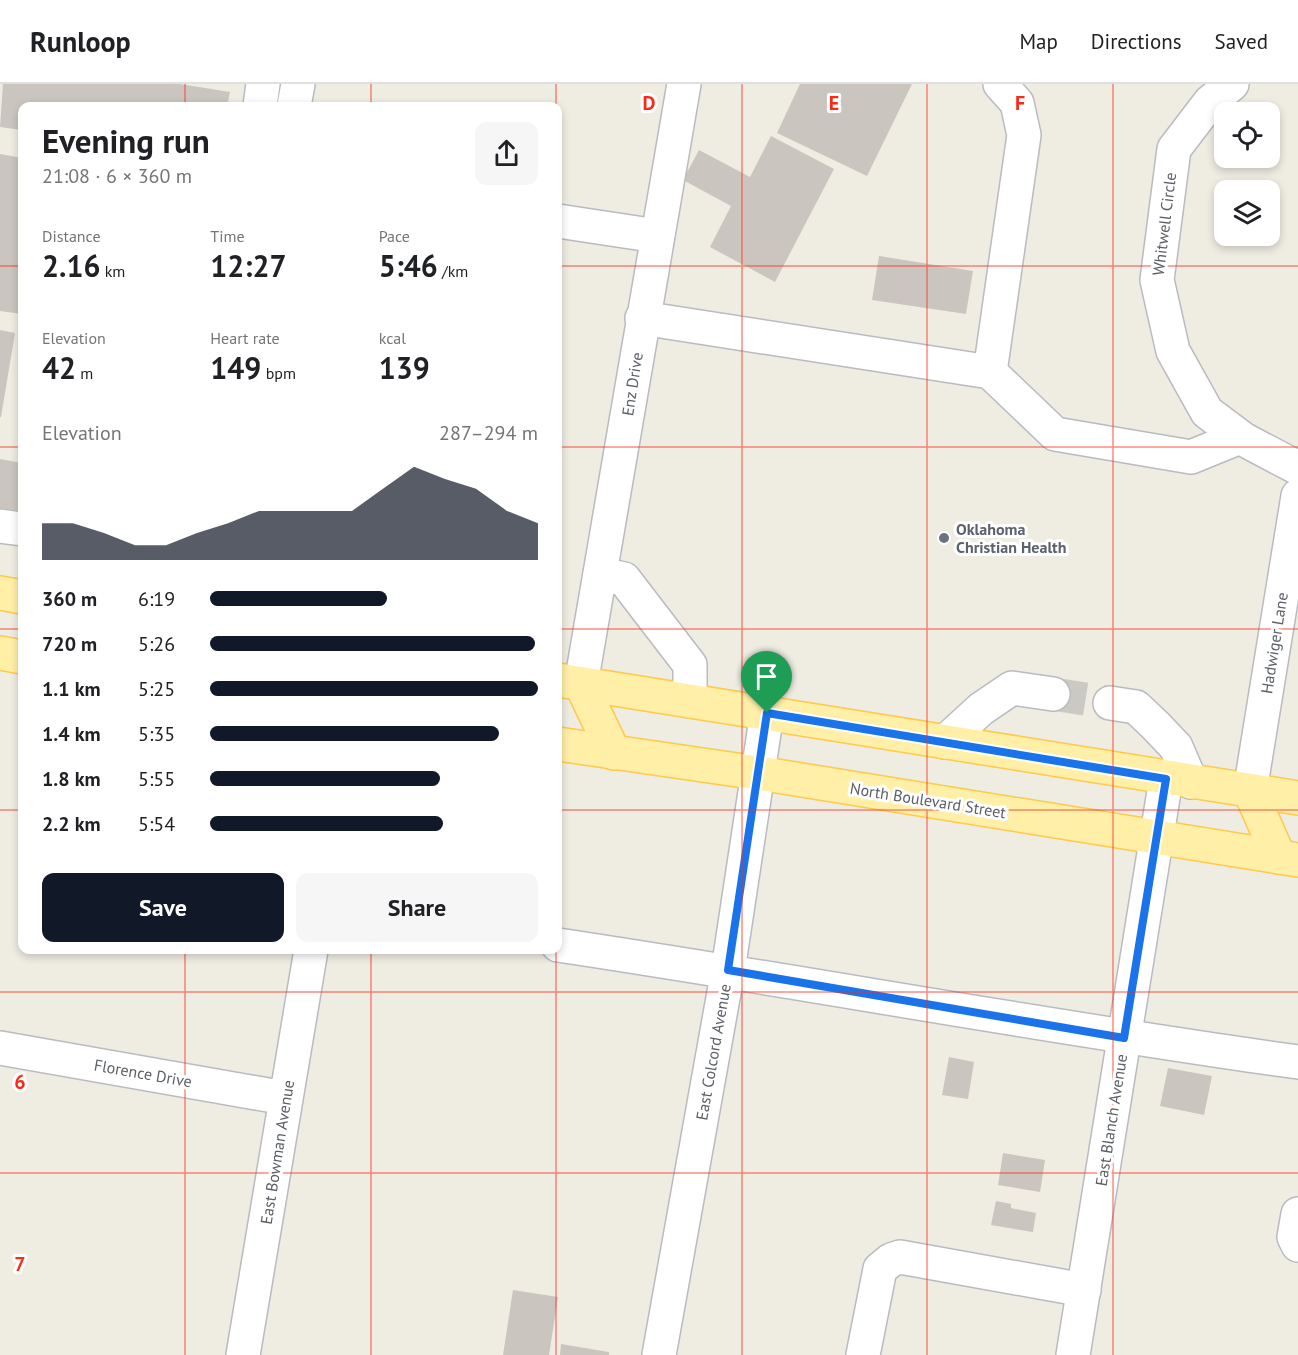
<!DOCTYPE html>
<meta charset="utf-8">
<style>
:root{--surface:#fff;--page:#f6f6f6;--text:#202124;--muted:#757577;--line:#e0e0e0;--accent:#111827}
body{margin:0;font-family:"PT Sans",sans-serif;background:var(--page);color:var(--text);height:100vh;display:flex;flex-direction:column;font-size:22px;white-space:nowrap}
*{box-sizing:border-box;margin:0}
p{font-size:20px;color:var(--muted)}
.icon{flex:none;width:33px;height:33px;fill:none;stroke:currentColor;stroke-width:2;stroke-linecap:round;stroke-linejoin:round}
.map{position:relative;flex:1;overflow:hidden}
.details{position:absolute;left:18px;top:18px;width:544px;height:852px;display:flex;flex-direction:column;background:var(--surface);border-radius:12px;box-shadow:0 3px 9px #0003}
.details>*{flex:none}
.tools{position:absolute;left:1214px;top:18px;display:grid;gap:12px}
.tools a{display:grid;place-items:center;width:66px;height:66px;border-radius:12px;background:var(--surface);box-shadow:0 3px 9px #0003;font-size:30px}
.pin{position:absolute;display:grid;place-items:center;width:51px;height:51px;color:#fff;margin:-62px -26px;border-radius:50% 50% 50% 0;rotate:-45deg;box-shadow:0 0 6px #0007}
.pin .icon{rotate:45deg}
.round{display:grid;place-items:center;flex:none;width:63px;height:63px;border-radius:12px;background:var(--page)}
.overview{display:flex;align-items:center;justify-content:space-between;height:102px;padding:0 24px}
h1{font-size:33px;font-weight:700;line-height:45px}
.metrics{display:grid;grid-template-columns:repeat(3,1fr);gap:9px;height:102px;padding:6px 24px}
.metrics div{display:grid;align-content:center}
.metrics b{font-size:30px;font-weight:700}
.metrics small{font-size:16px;font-weight:400}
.metrics p{font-size:16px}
.chart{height:168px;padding:12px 24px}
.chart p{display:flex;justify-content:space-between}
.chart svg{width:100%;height:108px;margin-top:6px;fill:var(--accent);opacity:.7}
.action{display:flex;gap:12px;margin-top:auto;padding:12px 24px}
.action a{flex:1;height:69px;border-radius:12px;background:var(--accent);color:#fff;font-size:24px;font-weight:700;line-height:69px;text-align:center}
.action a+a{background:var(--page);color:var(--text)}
ul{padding:0 24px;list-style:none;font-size:20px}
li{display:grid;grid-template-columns:96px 72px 1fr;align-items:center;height:45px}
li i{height:15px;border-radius:8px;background:var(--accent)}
header{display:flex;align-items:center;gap:36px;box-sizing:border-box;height:84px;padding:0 30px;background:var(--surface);border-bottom:2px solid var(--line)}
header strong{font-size:28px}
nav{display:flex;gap:33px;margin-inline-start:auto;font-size:21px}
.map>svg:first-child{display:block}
</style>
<header>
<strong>Runloop</strong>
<nav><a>Map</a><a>Directions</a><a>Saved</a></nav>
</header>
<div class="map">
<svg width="1298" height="1271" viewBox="0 0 1298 1271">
<rect width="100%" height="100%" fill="#efece2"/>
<g fill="#cac6bf">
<path d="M3,0H180L230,8L227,22H22V46L0,43Z"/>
<path d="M800,0H912L867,92L777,49Z"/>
<path d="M771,52L834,85L775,198L710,163L731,122L683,96L699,66L750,93Z"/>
<path d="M0,70L22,74V230L0,227Z"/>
<path d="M879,172L973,187L966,230L872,216Z"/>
<path d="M0,246L15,249L1,333H0Z"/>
<path d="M0,375L22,379V427L0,424Z"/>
<path d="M949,973L974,978L968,1015L942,1011Z"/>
<path d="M1168,984L1212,992L1204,1031L1160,1022Z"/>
<path d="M1003,1069L1045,1076L1040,1108L998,1101Z"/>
<path d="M996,1117L1011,1120V1124L1036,1129L1033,1148L991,1141Z"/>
<path d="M513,1206L558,1213L549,1271H503Z"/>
<path d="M561,1260L609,1268V1271H560Z"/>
</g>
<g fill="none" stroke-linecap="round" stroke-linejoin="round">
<path stroke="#cac9c3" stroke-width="33" stroke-dasharray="33 16" stroke-linecap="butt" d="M1053,610L1110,619"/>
<defs>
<g id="minor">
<path d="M1232,0L1210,18L1174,65L1157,196L1173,267L1207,328L1243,355L1298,384"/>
<path d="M260,22L263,0"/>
<path d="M294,22L298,0"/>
<path d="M558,137L657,152"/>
<path d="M642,234L990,288L1055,350L1191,373L1240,353"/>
<path d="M990,288L1024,51L1017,19L1000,0"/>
<path d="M0,442L22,445"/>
<path d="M600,490L624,495L690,581V617"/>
<path d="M581,600L684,0"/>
<path d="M1110,619L1136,623L1155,641L1176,663L1191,698"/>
<path d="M945,658L981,625L1012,604L1053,610"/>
<path d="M1250,707L1298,412"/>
<path d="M558,861C805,898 1050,944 1298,978"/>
<path d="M0,964L285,1014"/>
<path d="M1298,1130L1294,1153L1298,1161"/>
<path d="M243,1271L311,866"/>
<path d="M659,1271L728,886L767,629"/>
<path d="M863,1271L880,1185L891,1176L900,1173L1084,1206"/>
<path d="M1073,1271L1166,695"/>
</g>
<g id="major">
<path d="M0,509L22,513"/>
<path d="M0,569L22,573"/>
<path d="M558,596L1298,714"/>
<path d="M581,600L614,669"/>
<path d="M558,660L758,689L1298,776"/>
<path d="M1250,707L1279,773"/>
</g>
</defs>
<use href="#minor" stroke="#b8bbc0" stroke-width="36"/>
<use href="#major" stroke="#ffc94b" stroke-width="36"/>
<use href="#minor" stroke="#fff" stroke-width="33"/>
<use href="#major" stroke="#ffefa7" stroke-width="33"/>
</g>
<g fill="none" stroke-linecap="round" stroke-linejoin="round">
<defs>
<path id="route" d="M767,629L1166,695L1124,954L728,886Z"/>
</defs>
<use href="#route" stroke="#fff" stroke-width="12"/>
<use href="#route" stroke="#1a73e8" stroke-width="8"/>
</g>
<path fill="none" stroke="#fb291c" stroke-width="1.5" stroke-opacity="0.55" d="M185,0V22M371,0V22M556,0V22M742,0V1271M927,0V1271M1113,0V1271M0,182H22M558,182H1298M0,363H22M558,363H1298M0,545H22M558,545H1298M0,726H22M558,726H1298M185,866V1271M371,866V1271M556,866V1271M0,908H1298M0,1089H1298"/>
<circle fill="#6b7280" stroke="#fff" stroke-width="2" cx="944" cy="454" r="6"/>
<g text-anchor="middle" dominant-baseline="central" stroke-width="6" stroke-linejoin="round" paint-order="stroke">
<g font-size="16" fill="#5b5f65" stroke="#fff">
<text transform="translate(1164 140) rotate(-83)">Whitwell Circle</text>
<text transform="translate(632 300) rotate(-81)">Enz Drive</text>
<text transform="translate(1274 559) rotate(-81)">Hadwiger Lane</text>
<text transform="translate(928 716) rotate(9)">North Boulevard Street</text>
<text transform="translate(713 968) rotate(-80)">East Colcord Avenue</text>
<text transform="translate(143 989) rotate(10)">Florence Drive</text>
<text transform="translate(1111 1036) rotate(-81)">East Blanch Avenue</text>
<text transform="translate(277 1068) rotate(-81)">East Bowman Avenue</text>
</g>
<g font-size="16" font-weight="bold" fill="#5b616d" stroke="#fff" text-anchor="start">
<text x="956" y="445">Oklahoma<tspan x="956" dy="18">Christian Health</tspan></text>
</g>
</g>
<g font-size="20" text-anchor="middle" font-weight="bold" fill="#fb291c" stroke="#fff" stroke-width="6" stroke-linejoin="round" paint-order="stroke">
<text x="649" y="26">D</text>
<text x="834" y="26">E</text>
<text x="1020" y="26">F</text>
<text x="20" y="1005">6</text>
<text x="20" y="1187">7</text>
</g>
</svg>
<div class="tools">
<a><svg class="icon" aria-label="locate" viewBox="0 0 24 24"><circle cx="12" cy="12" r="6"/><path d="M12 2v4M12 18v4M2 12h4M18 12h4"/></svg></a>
<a><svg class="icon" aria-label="layers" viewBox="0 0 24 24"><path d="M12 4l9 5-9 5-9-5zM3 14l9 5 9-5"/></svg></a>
</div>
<div class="pin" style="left:767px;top:629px;background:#1e9e55"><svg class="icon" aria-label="arrive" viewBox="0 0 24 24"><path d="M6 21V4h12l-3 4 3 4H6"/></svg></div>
<section class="details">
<div class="overview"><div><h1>Evening run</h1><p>21:08 · 6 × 360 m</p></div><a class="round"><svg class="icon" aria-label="share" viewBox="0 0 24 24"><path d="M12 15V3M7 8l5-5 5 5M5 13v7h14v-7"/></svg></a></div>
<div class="metrics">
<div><p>Distance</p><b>2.16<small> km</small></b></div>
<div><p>Time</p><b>12:27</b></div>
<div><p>Pace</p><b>5:46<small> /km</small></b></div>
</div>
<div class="metrics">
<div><p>Elevation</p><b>42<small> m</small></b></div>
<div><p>Heart rate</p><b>149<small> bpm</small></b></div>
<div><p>kcal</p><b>139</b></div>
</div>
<div class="chart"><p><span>Elevation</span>287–294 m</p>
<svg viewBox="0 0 160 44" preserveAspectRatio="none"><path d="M0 44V29L10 29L20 33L30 38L40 38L50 33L60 29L70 24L80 24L90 24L100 24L110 15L120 6L130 11L140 15L150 24L160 29V44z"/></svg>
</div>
<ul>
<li><b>360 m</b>6:19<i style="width:54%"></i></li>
<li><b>720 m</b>5:26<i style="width:99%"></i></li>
<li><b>1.1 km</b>5:25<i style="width:100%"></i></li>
<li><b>1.4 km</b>5:35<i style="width:88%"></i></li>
<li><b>1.8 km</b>5:55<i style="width:70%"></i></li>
<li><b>2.2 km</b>5:54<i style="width:71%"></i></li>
</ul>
<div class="action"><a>Save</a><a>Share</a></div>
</section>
</div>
